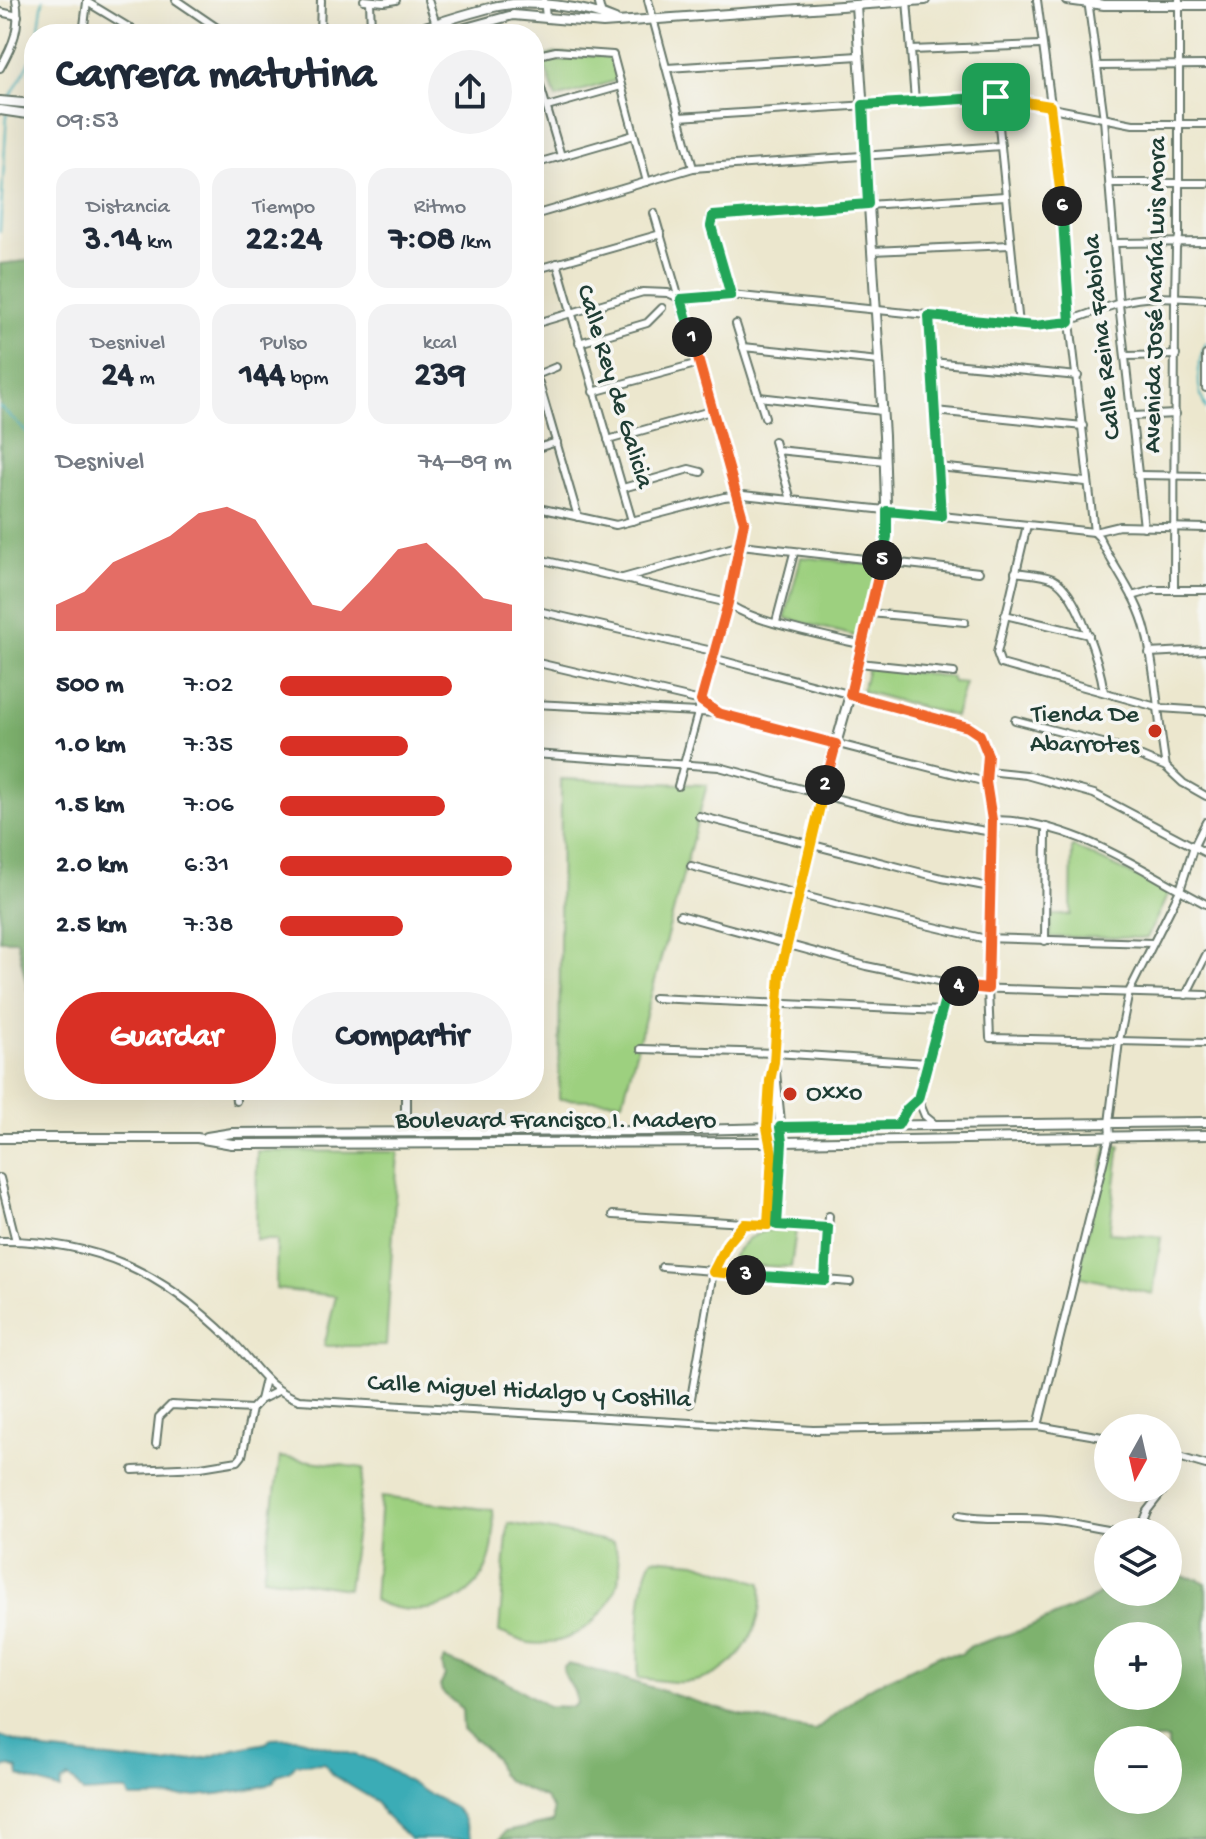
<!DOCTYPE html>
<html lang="es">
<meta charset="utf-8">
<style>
:root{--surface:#fff;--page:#f2f2f3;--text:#1f2937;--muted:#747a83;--accent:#d93025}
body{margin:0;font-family:"Gochi Hand",sans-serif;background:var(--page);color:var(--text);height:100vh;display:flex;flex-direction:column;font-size:30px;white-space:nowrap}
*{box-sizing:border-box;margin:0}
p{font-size:26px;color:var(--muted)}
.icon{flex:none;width:44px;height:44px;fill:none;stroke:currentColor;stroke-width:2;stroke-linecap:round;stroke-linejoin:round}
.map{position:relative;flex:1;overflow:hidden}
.panel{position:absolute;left:24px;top:24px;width:520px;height:1076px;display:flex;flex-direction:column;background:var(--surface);border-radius:32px;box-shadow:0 8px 32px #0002}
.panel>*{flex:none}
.needle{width:52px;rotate:188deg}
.buttons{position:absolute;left:1094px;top:1414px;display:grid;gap:16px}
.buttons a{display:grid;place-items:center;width:88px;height:88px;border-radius:50%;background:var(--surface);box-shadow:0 8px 32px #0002;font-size:40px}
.pin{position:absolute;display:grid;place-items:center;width:68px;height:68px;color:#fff;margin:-34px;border-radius:16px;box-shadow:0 4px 12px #0006}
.km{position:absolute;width:40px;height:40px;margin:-20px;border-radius:50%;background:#222;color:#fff;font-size:22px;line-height:40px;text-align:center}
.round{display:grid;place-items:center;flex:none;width:84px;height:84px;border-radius:42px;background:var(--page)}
.headline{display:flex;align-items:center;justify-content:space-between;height:136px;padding:0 32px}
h1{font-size:44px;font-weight:700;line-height:60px}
.figures{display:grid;grid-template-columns:repeat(3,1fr);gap:12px;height:136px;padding:8px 32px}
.figures div{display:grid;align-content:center;border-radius:20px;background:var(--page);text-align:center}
.figures b{font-size:34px;font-weight:700}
.figures small{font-size:22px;font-weight:400}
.figures p{font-size:22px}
.chart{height:224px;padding:16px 32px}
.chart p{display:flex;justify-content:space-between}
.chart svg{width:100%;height:144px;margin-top:8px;fill:var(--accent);opacity:.7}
.action{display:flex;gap:16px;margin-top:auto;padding:16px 32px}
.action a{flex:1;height:92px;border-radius:48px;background:var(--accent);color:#fff;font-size:32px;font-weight:700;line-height:92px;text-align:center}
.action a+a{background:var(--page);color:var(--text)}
ul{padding:0 32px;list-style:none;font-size:26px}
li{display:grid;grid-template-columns:128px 96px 1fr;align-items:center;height:60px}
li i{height:20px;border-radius:10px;background:var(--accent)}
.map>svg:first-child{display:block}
</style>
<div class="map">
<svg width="1206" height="1839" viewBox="0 0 1206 1839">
<rect width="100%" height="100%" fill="#f6f6f2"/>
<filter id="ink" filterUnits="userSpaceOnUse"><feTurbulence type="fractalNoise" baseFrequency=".0125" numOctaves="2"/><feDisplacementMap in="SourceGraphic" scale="16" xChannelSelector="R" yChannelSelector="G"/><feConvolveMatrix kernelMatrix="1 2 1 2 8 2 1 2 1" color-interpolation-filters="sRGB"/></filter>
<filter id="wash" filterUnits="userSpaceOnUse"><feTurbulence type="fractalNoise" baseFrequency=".006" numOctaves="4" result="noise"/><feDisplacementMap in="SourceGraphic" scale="32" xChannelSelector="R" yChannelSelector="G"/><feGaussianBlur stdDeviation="1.8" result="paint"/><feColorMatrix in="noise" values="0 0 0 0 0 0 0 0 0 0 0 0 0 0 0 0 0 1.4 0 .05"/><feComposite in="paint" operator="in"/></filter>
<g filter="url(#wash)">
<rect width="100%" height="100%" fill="#ece7ce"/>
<g fill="#9dd07f" stroke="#5e865a" stroke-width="2">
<path d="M557,53L612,56L618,80L556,98L542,57Z"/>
<path d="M801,557L879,565L862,638L785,618Z"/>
<path d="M868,667L951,677L953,682L965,683L955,716L862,691Z"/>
<path d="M561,779L707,785L623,1101L559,1099Z"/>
<path d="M1072,846L1169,892L1147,938L1050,937V915H1071Z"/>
<path d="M1107,1145H1120L1109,1233L1161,1237L1153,1294L1078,1276Z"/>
<path d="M257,1151L398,1152L386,1346H324L336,1296L276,1289L277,1240H256Z"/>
<path d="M770,1230H796L791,1267L731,1265L729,1262C740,1245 750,1234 770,1230Z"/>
<path d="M280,1457L364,1468L348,1589L263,1577Z"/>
<path d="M381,1497L493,1510C494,1529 495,1547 487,1566C470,1609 412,1621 374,1600Z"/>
<path d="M508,1523L614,1542C616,1551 621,1564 620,1573C614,1615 571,1649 529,1643C519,1641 508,1635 499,1632Z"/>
<path d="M653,1558L695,1562L761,1583C765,1623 742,1668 700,1680C680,1685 658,1680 638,1678C639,1648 637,1582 653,1558Z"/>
</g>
<g fill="#7eb26e" stroke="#4e7851" stroke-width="2" fill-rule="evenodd">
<path d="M34,260V991H28L17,940H0V264Z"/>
<path d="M1168,1574L1198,1579L1206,1583V1839H500L505,1832L553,1822V1809L545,1798L509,1782L500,1774L495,1758L463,1729L462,1709L442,1692L440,1686L445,1676L442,1664L445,1659L503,1680L548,1706L572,1707L577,1703C577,1688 564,1681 563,1668L568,1664C651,1682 730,1720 815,1730L868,1688L939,1655L961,1654L971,1646L1025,1629L1087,1602L1108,1588V1592H1168ZM1108,1636H1168V1696H1108ZM1108,1740H1168V1800H1108Z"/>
</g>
<path fill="#3bacb6" stroke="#2d7475" stroke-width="2" d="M0,1736L45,1751L164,1764L209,1757L234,1749L266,1743L270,1739L297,1738L375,1761L425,1792L453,1806L462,1816L472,1839H410L383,1813L376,1801L334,1776L324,1763L296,1764L289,1771L277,1775L274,1781L268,1785C222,1796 178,1798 130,1798L127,1791C112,1790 99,1793 83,1793L75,1782L68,1778L61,1783L60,1790L19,1776L18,1769L11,1766L2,1768Z"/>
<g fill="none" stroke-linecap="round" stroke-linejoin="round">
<g stroke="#3bacb6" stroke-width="2">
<path d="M38,34L43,0"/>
<path d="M9,99L34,54"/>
<path d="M0,231L7,113"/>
<path d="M1206,343C1196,364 1196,387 1206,409"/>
<path d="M0,407L34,439"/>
</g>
</g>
</g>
<g filter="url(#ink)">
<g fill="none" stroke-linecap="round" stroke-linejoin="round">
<defs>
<g id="street">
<path d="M176,0L226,34"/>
<path d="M364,0L384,2L396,0"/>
<path d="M428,0L436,24"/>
<path d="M544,0L546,17"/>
<path d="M598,0L602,16"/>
<path d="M648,0L693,168"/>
<path d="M907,0L915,101"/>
<path d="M1037,0L1060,173L1070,322L1094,532L1099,537C1114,569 1138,597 1146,632C1157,676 1158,723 1166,767L1183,783L1206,796"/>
<path d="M1088,0L1104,119L1119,304L1144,527"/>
<path d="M370,1L371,30"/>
<path d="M87,2L140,34"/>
<path d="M0,12L18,16"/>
<path d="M83,34L87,2"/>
<path d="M320,34L321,0"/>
<path d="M911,50L1041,45"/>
<path d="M534,56L556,51L613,55L647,182"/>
<path d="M534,65L561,156"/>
<path d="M1097,66L1206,65"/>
<path d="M0,68C13,45 21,27 16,0"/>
<path d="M667,68L859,56"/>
<path d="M996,97L1019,325"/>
<path d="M547,107L621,86"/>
<path d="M679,117L996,97L1133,124H1206"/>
<path d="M534,164L634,135"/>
<path d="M1111,183H1206"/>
<path d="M654,213L744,522L728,603L678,786"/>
<path d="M534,215L693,168L1001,146"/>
<path d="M1115,243L1206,242"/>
<path d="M872,251L1010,245"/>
<path d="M557,263L632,521"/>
<path d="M534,270L661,234"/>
<path d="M731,295L711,226V219L716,215L1005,196"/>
<path d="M929,316L941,516"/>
<path d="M534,324L643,292L668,293L681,299L731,295L1034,326C1069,326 1097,308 1131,300C1155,295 1181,298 1206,299"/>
<path d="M736,324L765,417"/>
<path d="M579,343L647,323L662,308"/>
<path d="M743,347L879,361"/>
<path d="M1206,355V388"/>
<path d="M1126,356L1176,355"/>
<path d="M932,362L1078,376"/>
<path d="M534,379L539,383L578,517"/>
<path d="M536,379L539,374L556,367"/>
<path d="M593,392L699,363"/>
<path d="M759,397L882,411"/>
<path d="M935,411L1083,426"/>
<path d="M1133,416L1176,414"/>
<path d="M608,440L714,410"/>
<path d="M774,441L791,500"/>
<path d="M534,449L557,442"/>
<path d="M777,450L885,461"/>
<path d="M938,467L1086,482"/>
<path d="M1137,475L1206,476"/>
<path d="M623,488L689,469L701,472"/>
<path d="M534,507L616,525L724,497L743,495L1094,532L1119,526L1206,528"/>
<path d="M1027,525L997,653L1001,664L1160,708L1206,711"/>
<path d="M534,558L728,603C749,622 832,637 863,645"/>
<path d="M1015,572C1027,574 1042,574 1053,579C1078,591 1100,666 1104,692"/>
<path d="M623,578L741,545L979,572"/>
<path d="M1174,590L1175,298L1176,248L1179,237V0"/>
<path d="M1132,596L1153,590H1206"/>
<path d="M534,610L708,650L720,660L950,721L976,731L985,744L988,755L986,782L992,820L988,989L990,1038L1206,1043"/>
<path d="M870,613L965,622"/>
<path d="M1005,615L1089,635"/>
<path d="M776,622L794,553"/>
<path d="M1149,653L1206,650"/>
<path d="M534,662L701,701L718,713L986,782"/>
<path d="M859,663L954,673"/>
<path d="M534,704L718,713"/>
<path d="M1015,720L1118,747L1166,767"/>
<path d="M534,754L719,767L910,818L992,832"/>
<path d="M987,771L1026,775L1094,794L1206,853"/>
<path d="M699,816L942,878L990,887"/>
<path d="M992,820C1071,819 1139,869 1206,904"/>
<path d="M691,866L835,904L982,938L1153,943"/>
<path d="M680,915L866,966L972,988L1206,995"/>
<path d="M1045,941L1046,827"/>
<path d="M1186,995L1206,955"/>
<path d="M654,998L941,1011"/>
<path d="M641,1049L775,1053L927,1063"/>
<path d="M235,1090L236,1101"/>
<path d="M898,1125L907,1109L918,1099"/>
<path d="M936,1125L925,1116L918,1099L949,984"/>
<path d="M0,1178L16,1241"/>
<path d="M613,1215L828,1228"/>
<path d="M768,1225L772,1154L770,1141"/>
<path d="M777,1225L782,1142"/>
<path d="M0,1241C97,1240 162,1272 231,1340C255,1363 265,1388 299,1400L813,1430L1038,1426L1108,1438"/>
<path d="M662,1267L850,1282"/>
<path d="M825,1280L829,1216"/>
<path d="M260,1400L265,1379"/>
<path d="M690,1404L713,1272L728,1243L744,1224"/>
<path d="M1038,1426L1110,1135L1109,1123L1119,1041L1129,992L1180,890L1194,846L1206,822"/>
<path d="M156,1444L159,1417L171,1405L252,1409L260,1400L278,1391"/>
<path d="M1168,1454L1206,1465"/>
<path d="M133,1470L201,1467L238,1461L242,1456L252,1409"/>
<path d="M958,1516C988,1522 1018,1517 1048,1520C1074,1522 1098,1530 1124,1532"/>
<path d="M1134,1532L1140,1528L1147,1511L1165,1488"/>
</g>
<g id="secondary">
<path d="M1067,0L1104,5H1206"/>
<path d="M402,34C433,25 466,13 498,6C531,0 584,6 615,20"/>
<path d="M444,34L513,15L603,23L925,0"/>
<path d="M0,101L34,104"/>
<path d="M0,110L34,115"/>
<path d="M406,1090V1131"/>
<path d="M207,1137L232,1133L653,1131L848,1126L1206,1122"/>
<path d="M0,1138H197L232,1144L782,1142L1206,1135"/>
<path d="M770,1141L767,1127L772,1071"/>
<path d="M782,1142L774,1062L780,974L836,744L859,663L887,537L884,436L856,5"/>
</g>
</defs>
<use href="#street" stroke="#67786a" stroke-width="10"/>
<use href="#secondary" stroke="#67786a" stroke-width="12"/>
<use href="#street" stroke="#fff" stroke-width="6"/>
<use href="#secondary" stroke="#fff" stroke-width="8"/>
</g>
</g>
<g fill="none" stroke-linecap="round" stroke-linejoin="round" filter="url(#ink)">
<defs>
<path id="split-1" d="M692,337L681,299L731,295L711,226L713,216L868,204L863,105L996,97"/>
<path id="split-2" d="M692,337L744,522L728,603L701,701L718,713L836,744L825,785"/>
<path id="split-3" d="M746,1275L713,1272L728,1243L744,1224L768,1225L772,1154L767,1127L770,1081L774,1062L780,974L825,785"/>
<path id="split-4" d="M746,1275L825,1280L828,1228L777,1225L782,1142L780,1127L898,1125L907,1109L918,1099L949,984L959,986"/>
<path id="split-5" d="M882,560L850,695L968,727L980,735L988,755L986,782L992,820L988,989L959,986"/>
<path id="split-6" d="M882,560L887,537V511L941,516L929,316L1034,326L1070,322L1062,206"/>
<path id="split-7" d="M996,97L1050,106L1062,206"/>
</defs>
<use href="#split-1" stroke="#fff" stroke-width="16"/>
<use href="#split-2" stroke="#fff" stroke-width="16"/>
<use href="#split-3" stroke="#fff" stroke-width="16"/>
<use href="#split-4" stroke="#fff" stroke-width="16"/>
<use href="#split-5" stroke="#fff" stroke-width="16"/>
<use href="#split-6" stroke="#fff" stroke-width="16"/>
<use href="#split-7" stroke="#fff" stroke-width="16"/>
<use href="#split-1" stroke="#22a559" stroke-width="10"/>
<use href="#split-2" stroke="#f0652b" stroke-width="10"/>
<use href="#split-3" stroke="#f5b400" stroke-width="10"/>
<use href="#split-4" stroke="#22a559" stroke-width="10"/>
<use href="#split-5" stroke="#f0652b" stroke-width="10"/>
<use href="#split-6" stroke="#22a559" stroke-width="10"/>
<use href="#split-7" stroke="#f5b400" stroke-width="10"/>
</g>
<g fill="#c8321e" stroke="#f6f6f2" stroke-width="3">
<circle cx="1155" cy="731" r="8"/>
<circle cx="790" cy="1094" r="8"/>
</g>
<g text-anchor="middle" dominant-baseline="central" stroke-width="7" stroke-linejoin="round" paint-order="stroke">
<g font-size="26" fill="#1f3d34" stroke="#f6f6f2">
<text transform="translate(1157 295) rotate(-89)">Avenida José María Luis Mora</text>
<text transform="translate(1104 337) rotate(-96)">Calle Reina Fabiola</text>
<text transform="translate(613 387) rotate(73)">Calle Rey de Galicia</text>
<text x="556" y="1122">Boulevard Francisco I. Madero</text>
<text transform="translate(529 1393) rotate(3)">Calle Miguel Hidalgo y Costilla</text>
</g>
<g font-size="26" fill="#1f3d34" stroke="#f6f6f2" text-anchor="end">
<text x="1139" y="716">Tienda De<tspan x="1139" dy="30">Abarrotes</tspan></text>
<text x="806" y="1094" text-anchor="start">Oxxo</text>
</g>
</g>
</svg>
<div class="buttons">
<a><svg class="needle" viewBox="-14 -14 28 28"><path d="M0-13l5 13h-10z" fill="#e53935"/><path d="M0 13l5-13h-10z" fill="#747a83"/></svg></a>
<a><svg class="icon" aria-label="layers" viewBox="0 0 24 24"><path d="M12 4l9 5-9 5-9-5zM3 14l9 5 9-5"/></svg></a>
<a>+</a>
<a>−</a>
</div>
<div class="pin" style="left:996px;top:97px;background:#1e9e55"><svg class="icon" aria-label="arrive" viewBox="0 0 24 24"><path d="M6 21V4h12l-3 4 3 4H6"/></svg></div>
<b class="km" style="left:692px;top:337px">1</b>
<b class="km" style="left:825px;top:785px">2</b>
<b class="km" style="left:746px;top:1275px">3</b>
<b class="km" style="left:959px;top:986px">4</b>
<b class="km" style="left:882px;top:560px">5</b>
<b class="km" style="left:1062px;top:206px">6</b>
<section class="panel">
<div class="headline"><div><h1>Carrera matutina</h1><p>09:53</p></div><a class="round"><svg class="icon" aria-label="share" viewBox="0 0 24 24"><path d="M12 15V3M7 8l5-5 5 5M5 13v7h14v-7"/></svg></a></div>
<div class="figures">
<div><p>Distancia</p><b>3.14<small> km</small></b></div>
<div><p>Tiempo</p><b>22:24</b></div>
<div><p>Ritmo</p><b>7:08<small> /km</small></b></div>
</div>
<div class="figures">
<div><p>Desnivel</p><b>24<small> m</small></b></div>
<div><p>Pulso</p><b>144<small> bpm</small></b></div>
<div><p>kcal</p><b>239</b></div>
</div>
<div class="chart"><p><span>Desnivel</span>74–89 m</p>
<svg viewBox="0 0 160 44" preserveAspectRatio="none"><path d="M0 44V36L10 32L20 23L30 19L40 15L50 8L60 6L70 10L80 23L90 36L100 38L110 29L120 19L130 17L140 25L150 34L160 36V44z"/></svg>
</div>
<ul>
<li><b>500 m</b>7:02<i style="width:74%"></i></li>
<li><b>1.0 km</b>7:35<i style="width:55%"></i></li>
<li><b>1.5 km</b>7:06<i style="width:71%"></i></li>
<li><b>2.0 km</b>6:31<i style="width:100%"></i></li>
<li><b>2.5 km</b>7:38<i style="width:53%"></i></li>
</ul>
<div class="action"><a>Guardar</a><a>Compartir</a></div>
</section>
</div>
